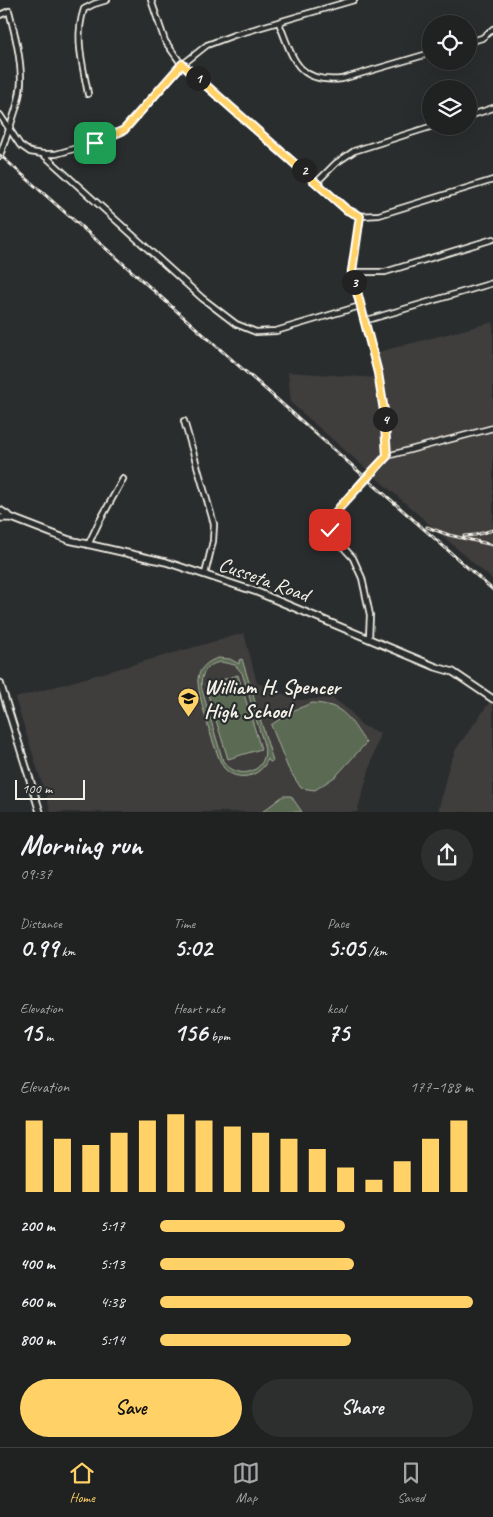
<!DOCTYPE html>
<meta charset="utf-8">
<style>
:root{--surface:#202222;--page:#2d2f2f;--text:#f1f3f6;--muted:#a2a4a5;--line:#3d3f40;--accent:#ffd166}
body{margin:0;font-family:Caveat,sans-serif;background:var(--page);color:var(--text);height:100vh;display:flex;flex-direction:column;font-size:19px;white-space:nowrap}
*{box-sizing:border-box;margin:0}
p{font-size:16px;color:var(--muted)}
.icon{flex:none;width:28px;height:28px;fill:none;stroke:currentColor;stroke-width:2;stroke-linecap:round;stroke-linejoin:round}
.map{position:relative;height:812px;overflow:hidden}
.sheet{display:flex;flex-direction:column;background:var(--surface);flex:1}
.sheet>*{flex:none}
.buttons{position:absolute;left:422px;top:15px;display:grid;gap:10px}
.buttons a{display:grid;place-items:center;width:55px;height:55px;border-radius:50%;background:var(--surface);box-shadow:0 5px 20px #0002,0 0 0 1px var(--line);font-size:25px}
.scale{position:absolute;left:15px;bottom:12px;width:70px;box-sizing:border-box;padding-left:5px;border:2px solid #f4f1e8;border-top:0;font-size:14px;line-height:18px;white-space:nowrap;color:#f4f1e8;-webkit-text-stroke:4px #2a2d2e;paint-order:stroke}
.pin{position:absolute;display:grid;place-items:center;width:42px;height:42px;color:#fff;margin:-21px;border-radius:10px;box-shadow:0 2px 8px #0006}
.km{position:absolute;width:25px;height:25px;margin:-12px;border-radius:50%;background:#222;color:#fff;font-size:14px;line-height:25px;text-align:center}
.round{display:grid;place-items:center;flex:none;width:52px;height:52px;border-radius:26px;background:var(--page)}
.head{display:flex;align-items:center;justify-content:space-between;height:85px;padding:0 20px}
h1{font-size:28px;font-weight:600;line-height:38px}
.metrics{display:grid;grid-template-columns:repeat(3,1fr);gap:8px;height:85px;padding:5px 20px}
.metrics div{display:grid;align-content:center}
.metrics b{font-size:25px;font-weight:600}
.metrics small{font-size:14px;font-weight:400}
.metrics p{font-size:14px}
.chart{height:140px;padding:10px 20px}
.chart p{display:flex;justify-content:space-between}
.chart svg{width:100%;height:90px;margin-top:5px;stroke:var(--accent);stroke-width:6}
.action{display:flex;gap:10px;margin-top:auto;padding:10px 20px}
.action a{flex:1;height:58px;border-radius:30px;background:var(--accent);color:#111;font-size:20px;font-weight:600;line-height:58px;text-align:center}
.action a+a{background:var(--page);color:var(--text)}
ul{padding:0 20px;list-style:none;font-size:16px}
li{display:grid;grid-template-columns:80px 60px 1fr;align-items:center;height:38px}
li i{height:12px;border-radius:6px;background:var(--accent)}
.dock{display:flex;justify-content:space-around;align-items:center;height:70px;border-top:1px solid var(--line);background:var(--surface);font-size:14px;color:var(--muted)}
.dock a{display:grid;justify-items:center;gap:2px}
.dock .active{color:var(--accent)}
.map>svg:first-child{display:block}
</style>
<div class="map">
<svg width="493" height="812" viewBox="0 0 493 812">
<rect width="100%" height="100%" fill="#2a2d2e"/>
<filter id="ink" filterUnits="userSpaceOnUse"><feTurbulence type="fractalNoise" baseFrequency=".02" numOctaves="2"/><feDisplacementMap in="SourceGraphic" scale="10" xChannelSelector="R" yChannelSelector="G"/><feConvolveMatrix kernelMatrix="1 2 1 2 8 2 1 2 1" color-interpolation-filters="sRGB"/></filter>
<g filter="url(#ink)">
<g fill="#3f3c3c">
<path d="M493,322V580L291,403L288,372L378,378V352Z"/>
<path d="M244,633L257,683L298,700L333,698L350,711L361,725L380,733L357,812H51L15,698Z"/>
<path d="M492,699L493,700V812H438L448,769L456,749Z"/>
</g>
<g fill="#5a6a53" stroke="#a7ae9e" fill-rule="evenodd">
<path d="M218,658L230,659L239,664V660L242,659L273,761L270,762L268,759C261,777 237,783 224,768C217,760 196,690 198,679C199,668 208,661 218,658ZM221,662L235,665L242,673L264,745C270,771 239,783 223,761L202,690C199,676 206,664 221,662Z"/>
<path d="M238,675L261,749L228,759L205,685Z"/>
<path d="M312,703C345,704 349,719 366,743L336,776L315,790L301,788L288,768L271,725L292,711Z"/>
<path d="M283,796H291L302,812H262Z"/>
</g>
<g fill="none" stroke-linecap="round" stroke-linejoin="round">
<defs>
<g id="street">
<path d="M151,0L165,41L182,65L347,210L360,216"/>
<path d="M0,15L9,11C15,34 21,58 21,81C20,106 7,132 0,156"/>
<path d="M279,23C293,58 297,84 342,79L431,53"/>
<path d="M469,42L482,38L493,29"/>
<path d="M88,94C83,65 74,38 84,9L94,4L107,0"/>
<path d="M0,115L20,145L30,152L43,154L202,298L236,324L256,332L276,331L360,306"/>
<path d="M469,116L493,108"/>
<path d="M43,154H56L98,142L124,130L182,65L207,45L234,35L354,0"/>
<path d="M317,182L336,163L354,151L433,126"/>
<path d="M360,216L351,272L378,373L384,411L387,456"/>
<path d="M360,216L379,215L493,180"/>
<path d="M351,272H385L493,239"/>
<path d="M364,321L493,283"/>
<path d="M184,421L214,524L213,541L205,574"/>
<path d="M88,545L98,524L123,479"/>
<path d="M369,638L370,615L362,578L353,558L333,536L330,530L331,518L366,477L387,456L493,428"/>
</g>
<g id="secondary">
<path d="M0,510L12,518L69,540L166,562L257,592L436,667L453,672L493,699"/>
<path d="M0,518H12"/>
<path d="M0,683L40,812"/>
</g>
</defs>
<use href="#street" stroke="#f4f1e8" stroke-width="8"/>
<use href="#secondary" stroke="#f4f1e8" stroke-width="9"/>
<use href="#street" stroke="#2a2d2e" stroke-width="4.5"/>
<use href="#secondary" stroke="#2a2d2e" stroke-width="5.5"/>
<defs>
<g id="rail">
<path d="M0,155L493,590"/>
<path d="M427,527L449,535L493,545"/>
<path d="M464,536L475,535L493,530"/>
</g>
</defs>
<use href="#rail" stroke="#f4f1e8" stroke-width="3"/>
<use href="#rail" stroke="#2a2d2e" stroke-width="1" stroke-dasharray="4" stroke-linecap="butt"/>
</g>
</g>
<g fill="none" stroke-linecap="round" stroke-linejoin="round" filter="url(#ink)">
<defs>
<path id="route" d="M95,143L124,130L182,64L347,210L360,216L352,272L378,373L384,411L387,456L339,508L331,518L330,530"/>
</defs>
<use href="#route" stroke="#fff" stroke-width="10"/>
<use href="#route" stroke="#ffd166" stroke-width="6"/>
</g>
<defs>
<symbol id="school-pin" viewBox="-11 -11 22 30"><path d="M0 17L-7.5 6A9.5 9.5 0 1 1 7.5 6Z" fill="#ffd166" stroke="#2a2d2e"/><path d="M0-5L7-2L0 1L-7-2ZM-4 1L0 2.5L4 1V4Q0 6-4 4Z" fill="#111"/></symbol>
</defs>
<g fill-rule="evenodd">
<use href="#school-pin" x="176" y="686" width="25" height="34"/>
</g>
<g text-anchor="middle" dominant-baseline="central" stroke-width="4.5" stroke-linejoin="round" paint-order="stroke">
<g font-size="21" fill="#f4f1e8" stroke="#2a2d2e">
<text transform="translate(264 579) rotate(20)">Cusseta Road</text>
</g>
<g font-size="21" font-weight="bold" fill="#f4f1e8" stroke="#2a2d2e" text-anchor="start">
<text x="204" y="687">William H. Spencer<tspan x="204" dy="24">High School</tspan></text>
</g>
</g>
</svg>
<div class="buttons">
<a><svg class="icon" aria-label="locate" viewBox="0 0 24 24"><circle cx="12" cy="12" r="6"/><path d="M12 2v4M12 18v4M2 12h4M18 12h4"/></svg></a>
<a><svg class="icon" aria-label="layers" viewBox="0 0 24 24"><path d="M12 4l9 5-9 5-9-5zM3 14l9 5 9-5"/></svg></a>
</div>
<div class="scale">100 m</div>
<div class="pin" style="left:95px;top:143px;background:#1e9e55"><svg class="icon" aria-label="arrive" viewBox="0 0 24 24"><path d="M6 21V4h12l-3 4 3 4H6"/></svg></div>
<div class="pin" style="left:330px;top:530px;background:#d93025"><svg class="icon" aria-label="check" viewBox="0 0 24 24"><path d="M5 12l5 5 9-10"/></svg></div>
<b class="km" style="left:198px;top:78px">1</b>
<b class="km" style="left:304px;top:170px">2</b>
<b class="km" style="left:354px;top:282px">3</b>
<b class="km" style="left:385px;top:419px">4</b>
</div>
<section class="sheet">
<div class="head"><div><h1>Morning run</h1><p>09:37</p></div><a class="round"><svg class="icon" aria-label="share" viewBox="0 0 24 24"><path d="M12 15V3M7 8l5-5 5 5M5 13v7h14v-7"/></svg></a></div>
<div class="metrics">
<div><p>Distance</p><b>0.99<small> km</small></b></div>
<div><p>Time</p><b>5:02</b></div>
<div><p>Pace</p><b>5:05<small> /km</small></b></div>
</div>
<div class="metrics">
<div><p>Elevation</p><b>15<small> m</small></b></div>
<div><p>Heart rate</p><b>156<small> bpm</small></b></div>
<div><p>kcal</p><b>75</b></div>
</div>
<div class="chart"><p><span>Elevation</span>177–188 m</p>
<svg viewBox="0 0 160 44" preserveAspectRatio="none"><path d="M5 44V9M15 44V18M25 44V21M35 44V15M45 44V9M55 44V6M65 44V9M75 44V12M85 44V15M95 44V18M105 44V23M115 44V32M125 44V38M135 44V29M145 44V18M155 44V9"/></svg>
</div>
<ul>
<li><b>200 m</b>5:17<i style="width:59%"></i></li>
<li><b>400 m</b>5:13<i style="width:62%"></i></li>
<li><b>600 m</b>4:38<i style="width:100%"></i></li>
<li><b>800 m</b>5:14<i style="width:61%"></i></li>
</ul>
<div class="action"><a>Save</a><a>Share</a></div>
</section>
<nav class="dock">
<a class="active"><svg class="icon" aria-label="home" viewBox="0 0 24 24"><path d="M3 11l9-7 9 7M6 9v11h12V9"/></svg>Home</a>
<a><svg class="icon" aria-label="map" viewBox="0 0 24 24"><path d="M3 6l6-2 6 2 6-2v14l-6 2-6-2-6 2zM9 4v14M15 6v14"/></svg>Map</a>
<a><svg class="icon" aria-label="saved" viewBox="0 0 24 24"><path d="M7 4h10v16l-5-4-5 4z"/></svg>Saved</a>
</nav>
